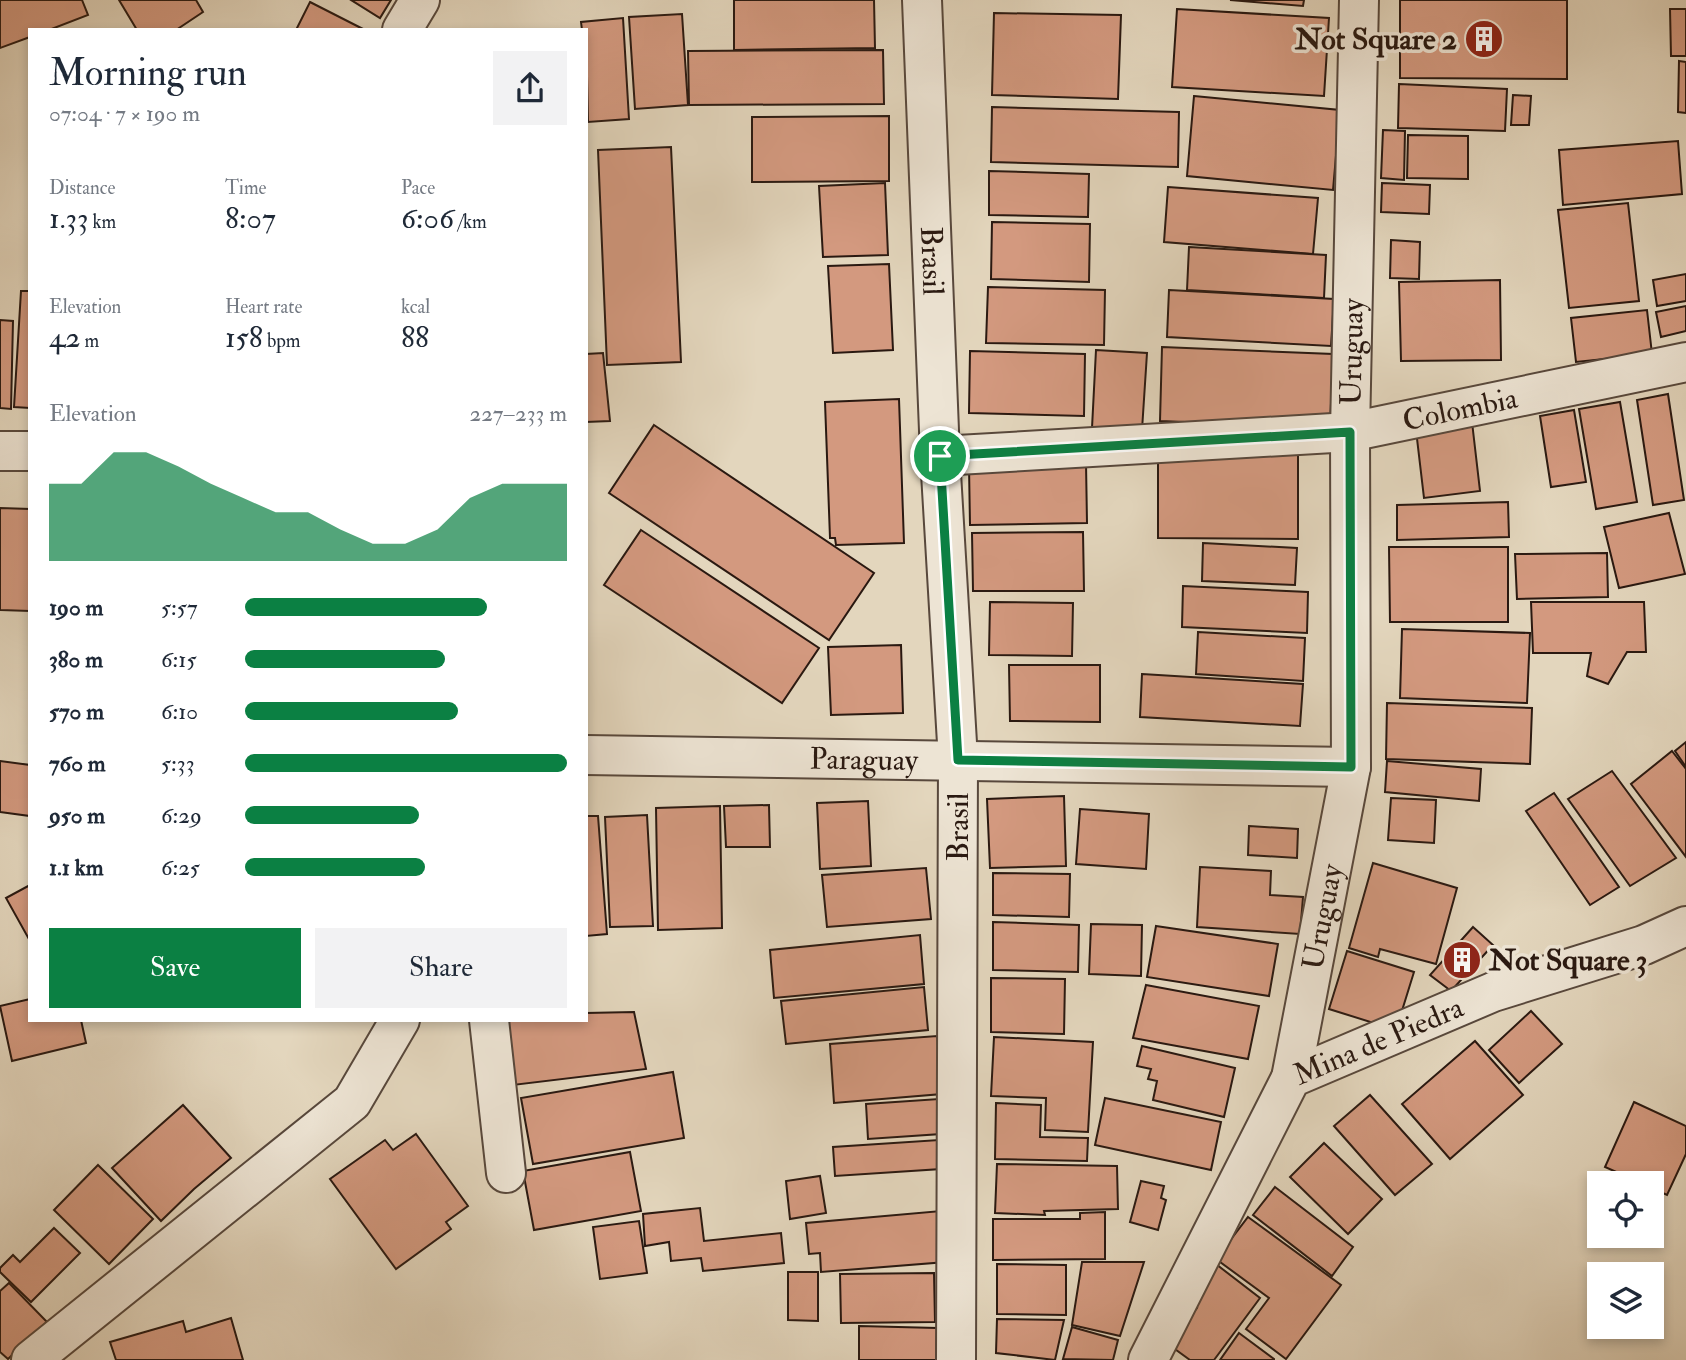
<!DOCTYPE html>
<meta charset="utf-8">
<style>
:root{--surface:#fff;--page:#f2f2f3;--text:#1f2937;--muted:#747a83;--accent:#0b8043}
body{margin:0;font-family:"IM FELL Double Pica",serif;background:var(--page);color:var(--text);height:100vh;display:flex;flex-direction:column;font-size:26px;white-space:nowrap}
*{box-sizing:border-box;margin:0}
p{font-size:23px;color:var(--muted)}
.icon{flex:none;width:38px;height:38px;fill:none;stroke:currentColor;stroke-width:2;stroke-linecap:round;stroke-linejoin:round}
.map{position:relative;flex:1;overflow:hidden}
.drawer{position:absolute;left:28px;top:28px;width:560px;height:994px;display:flex;flex-direction:column;background:var(--surface);border-radius:0px;box-shadow:0 4px 10px #0003}
.drawer>*{flex:none}
.controls{position:absolute;left:1587px;top:1171px;display:grid;gap:14px}
.controls a{display:grid;place-items:center;width:77px;height:77px;border-radius:0px;background:var(--surface);box-shadow:0 4px 10px #0003;font-size:35px}
.pin{position:absolute;display:grid;place-items:center;width:60px;height:60px;color:#fff;margin:-30px;border:4px solid #fff;border-radius:50%;box-shadow:0 2px 7px #0007}
.round{display:grid;place-items:center;flex:none;width:74px;height:74px;border-radius:0px;background:var(--page)}
.overview{display:flex;align-items:center;justify-content:space-between;height:119px;padding:0 21px}
h1{font-size:38px;font-weight:600;line-height:52px}
.stats{display:grid;grid-template-columns:repeat(3,1fr);gap:10px;height:119px;padding:7px 21px}
.stats div{display:grid;align-content:center}
.stats b{font-size:30px;font-weight:600}
.stats small{font-size:19px;font-weight:400}
.stats p{font-size:19px}
.chart{height:196px;padding:14px 21px}
.chart p{display:flex;justify-content:space-between}
.chart svg{width:100%;height:126px;margin-top:7px;fill:var(--accent);opacity:.7}
.button{display:flex;gap:14px;margin-top:auto;padding:14px 21px}
.button a{flex:1;height:80px;border-radius:0px;background:var(--accent);color:#fff;font-size:28px;font-weight:600;line-height:80px;text-align:center}
.button a+a{background:var(--page);color:var(--text)}
ul{padding:0 21px;list-style:none;font-size:23px}
li{display:grid;grid-template-columns:112px 84px 1fr;align-items:center;height:52px}
li i{height:18px;border-radius:9px;background:var(--accent)}
.map>svg:first-child{display:block}
</style>
<div class="map">
<svg width="1686" height="1360" viewBox="0 0 1686 1360">
<rect width="100%" height="100%" fill="#e3d6bd"/>
<filter id="stains"><feTurbulence type="fractalNoise" baseFrequency=".00286" numOctaves="4"/><feColorMatrix values="0 0 0 0 .2 0 0 0 0 .09 0 0 0 0 .02 0 0 0 .5 -.17"/></filter>
<radialGradient id="worn" r=".72"><stop offset=".6" stop-color="#630" stop-opacity="0"/><stop offset="1" stop-color="#630" stop-opacity=".3"/></radialGradient>
<g fill="#d3997f" stroke="#2a1911" stroke-width="2">
<path d="M0,0H82L88,15L49,30H30V37L0,48Z"/>
<path d="M119,0H196L203,12L176,30H137Z"/>
<path d="M351,0H391L380,18Z"/>
<path d="M734,0H874L875,48L734,50Z"/>
<path d="M1230,0H1304L1303,6Z"/>
<path d="M1400,0H1567V79L1400,78Z"/>
<path d="M310,2L365,30H296Z"/>
<path d="M1177,9L1329,18L1324,96L1172,87Z"/>
<path d="M1670,9H1686V56H1671Z"/>
<path d="M994,13L1121,15L1118,99L992,95Z"/>
<path d="M682,14L688,105L635,109L629,17Z"/>
<path d="M623,18L629,119L588,122L586,30H582L581,22Z"/>
<path d="M883,50L884,104L689,105L688,51Z"/>
<path d="M1679,61L1686,62V113L1678,112Z"/>
<path d="M1399,84L1507,89L1505,131L1398,128Z"/>
<path d="M1513,95L1531,96L1529,125H1511Z"/>
<path d="M1194,96L1340,110L1333,190L1187,176Z"/>
<path d="M992,107L1179,112L1178,167L991,162Z"/>
<path d="M889,116V181L752,182V117Z"/>
<path d="M1383,130L1405,131L1404,180L1381,178Z"/>
<path d="M1408,135L1468,136V179L1407,178Z"/>
<path d="M1678,141L1682,194L1563,205L1559,150Z"/>
<path d="M671,147L681,362L607,365L598,150Z"/>
<path d="M989,171L1089,174L1088,217L989,215Z"/>
<path d="M885,183L888,255L823,257L819,186Z"/>
<path d="M1382,183L1430,185L1429,214L1381,212Z"/>
<path d="M1168,187L1318,198L1313,254L1164,242Z"/>
<path d="M1628,203L1639,301L1569,308L1558,210Z"/>
<path d="M992,222L1090,224L1089,282L991,279Z"/>
<path d="M1391,240L1420,242L1419,279L1390,278Z"/>
<path d="M1189,247L1326,255L1324,298L1187,290Z"/>
<path d="M889,264L893,350L833,353L828,266Z"/>
<path d="M1686,274V301L1657,306L1653,280Z"/>
<path d="M1500,280L1501,360L1401,361L1399,282Z"/>
<path d="M988,287L1105,290L1104,345L986,343Z"/>
<path d="M1169,290L1334,299L1331,346L1167,337Z"/>
<path d="M21,291H30V408L14,407Z"/>
<path d="M1686,306V331L1661,337L1656,312Z"/>
<path d="M1647,310L1652,354L1576,362L1571,318Z"/>
<path d="M0,320L13,321L11,409L0,408Z"/>
<path d="M1162,347L1333,354L1330,428L1160,421Z"/>
<path d="M1096,350L1147,353L1142,430L1092,428Z"/>
<path d="M970,351L1085,354L1084,416L969,413Z"/>
<path d="M603,353L610,421L586,422V354Z"/>
<path d="M1668,394L1684,500L1653,505L1637,400Z"/>
<path d="M899,399L904,543L836,545L835,538H830L825,402Z"/>
<path d="M1620,402L1637,502L1596,509L1579,409Z"/>
<path d="M1574,410L1586,482L1551,487L1540,416Z"/>
<path d="M1472,422L1480,491L1424,498L1416,430Z"/>
<path d="M654,425L874,573L829,640L609,493Z"/>
<path d="M1158,453L1298,454V539L1158,538Z"/>
<path d="M1086,463L1087,523L970,525L969,466Z"/>
<path d="M1508,502L1509,537L1397,540V505Z"/>
<path d="M0,508L30,509V611L0,610Z"/>
<path d="M1669,513L1685,574L1619,588L1604,527Z"/>
<path d="M641,530L819,648L782,703L604,585Z"/>
<path d="M1083,532L1084,591H973L972,533Z"/>
<path d="M1203,543L1297,548L1295,585L1202,581Z"/>
<path d="M1389,547H1508V622H1390Z"/>
<path d="M1607,553L1608,597L1517,599L1515,554Z"/>
<path d="M1183,586L1308,592L1307,633L1182,627Z"/>
<path d="M990,602L1073,603L1072,656L989,655Z"/>
<path d="M1531,602H1644L1646,652H1627L1608,684L1587,676L1591,653H1533Z"/>
<path d="M1402,629L1530,633L1527,703L1400,698Z"/>
<path d="M1198,632L1305,638L1303,681L1196,674Z"/>
<path d="M901,645L903,713L831,715L828,647Z"/>
<path d="M1009,665H1100V722L1010,721Z"/>
<path d="M1142,674L1303,684L1300,726L1140,717Z"/>
<path d="M1387,703L1532,708L1530,764L1386,759Z"/>
<path d="M1686,742V767L1675,751Z"/>
<path d="M1672,751L1686,769V857L1631,784Z"/>
<path d="M0,761L30,765V816L0,812Z"/>
<path d="M1387,761L1481,769L1479,801L1385,792Z"/>
<path d="M1612,771L1676,858L1630,886L1568,799Z"/>
<path d="M1554,793L1619,887L1590,905L1526,811Z"/>
<path d="M1064,796L1066,866L990,868L987,799Z"/>
<path d="M1391,798L1436,800L1434,843L1388,840Z"/>
<path d="M868,801L871,866L820,869L817,803Z"/>
<path d="M769,805L770,847H726L724,806Z"/>
<path d="M720,806L722,928L658,930L656,808Z"/>
<path d="M1080,809L1149,814L1146,869L1076,864Z"/>
<path d="M647,815L653,926L610,927L605,817Z"/>
<path d="M586,816H598L607,934L586,936Z"/>
<path d="M1249,826L1298,829L1297,858L1248,855Z"/>
<path d="M1373,863L1457,888L1436,964L1380,949L1378,957L1349,948Z"/>
<path d="M1200,867L1271,871L1270,895L1303,897L1300,934L1197,927Z"/>
<path d="M926,868L931,919L827,927L822,875Z"/>
<path d="M993,873L1070,874L1069,917L993,915Z"/>
<path d="M30,885V941L6,898Z"/>
<path d="M993,922L1079,925L1078,972L993,970Z"/>
<path d="M1091,924L1142,925L1141,976L1089,974Z"/>
<path d="M1156,926L1278,944L1269,996L1147,977Z"/>
<path d="M1473,927L1493,945L1451,991L1430,975Z"/>
<path d="M920,935L924,984L774,998L770,950Z"/>
<path d="M1347,951L1414,972L1396,1030L1329,1009Z"/>
<path d="M991,978L1065,979L1064,1034L991,1032Z"/>
<path d="M1146,985L1259,1006L1248,1059L1133,1038Z"/>
<path d="M924,987L928,1030L786,1044L781,1001Z"/>
<path d="M30,999V1020H81L86,1043L12,1061L0,1006Z"/>
<path d="M1531,1011L1562,1044L1519,1083L1489,1050Z"/>
<path d="M634,1012L646,1069L513,1085L504,1020H586V1013Z"/>
<path d="M937,1036L942,1094L834,1103L830,1044Z"/>
<path d="M994,1037L1093,1042L1088,1132L1045,1130L1046,1098L991,1096Z"/>
<path d="M1475,1041L1523,1095L1450,1159L1402,1104Z"/>
<path d="M1142,1046L1235,1068L1224,1117L1153,1100L1157,1081L1148,1079L1151,1069L1137,1066Z"/>
<path d="M673,1072L684,1138L533,1164L521,1098Z"/>
<path d="M1370,1095L1432,1164L1395,1195L1334,1126Z"/>
<path d="M1105,1098L1221,1122L1211,1170L1095,1145Z"/>
<path d="M939,1099L941,1134L868,1139L866,1104Z"/>
<path d="M1634,1102L1686,1126V1154L1667,1195L1652,1188V1183H1641L1605,1167Z"/>
<path d="M996,1103L1041,1105L1040,1137L1088,1138L1087,1161L995,1159Z"/>
<path d="M183,1105L231,1158L194,1189L161,1221L112,1168Z"/>
<path d="M416,1134L468,1206L446,1222L451,1229L396,1269L330,1179L385,1140L393,1150Z"/>
<path d="M939,1140L941,1169L835,1176L833,1147Z"/>
<path d="M1324,1143L1382,1199L1348,1234L1290,1177Z"/>
<path d="M630,1152L641,1211L534,1230L523,1171Z"/>
<path d="M997,1164L1117,1166L1118,1209L1044,1211L1045,1215L995,1213Z"/>
<path d="M98,1165L153,1219L109,1264L54,1210Z"/>
<path d="M820,1176L826,1213L790,1219L786,1181Z"/>
<path d="M1141,1181L1164,1186L1161,1198L1166,1200L1158,1230L1130,1222Z"/>
<path d="M1275,1187L1353,1247L1332,1276L1253,1215Z"/>
<path d="M700,1208L704,1241L781,1233L784,1263L703,1271L701,1258L671,1261L669,1242L645,1246L643,1214Z"/>
<path d="M941,1211L946,1262L821,1272L820,1253L809,1254L806,1223Z"/>
<path d="M1105,1212V1259L993,1260V1219H1080V1213Z"/>
<path d="M1248,1217L1341,1285L1286,1359L1246,1329L1269,1298L1216,1259Z"/>
<path d="M639,1221L647,1273L600,1279L593,1227Z"/>
<path d="M54,1228L80,1253L31,1302L0,1272V1268L13,1255L20,1262Z"/>
<path d="M1212,1261L1260,1298L1214,1360H1190L1168,1344L1197,1308L1185,1298Z"/>
<path d="M1082,1262H1144L1120,1336L1072,1325Z"/>
<path d="M997,1264L1066,1265V1315L997,1314Z"/>
<path d="M788,1272H818V1321L788,1320Z"/>
<path d="M934,1273L935,1322L841,1323L840,1274Z"/>
<path d="M9,1283L47,1322L8,1359L0,1352V1291Z"/>
<path d="M231,1318L243,1360H116L110,1342L183,1321L186,1332Z"/>
<path d="M997,1319L1064,1320L1055,1360L996,1353Z"/>
<path d="M859,1326L937,1328L936,1360H859Z"/>
<path d="M1072,1327L1118,1340L1113,1360L1063,1359Z"/>
<path d="M1239,1333L1274,1359V1360H1220Z"/>
</g>
<g fill="none" stroke-linecap="round" stroke-linejoin="round">
<defs>
<g id="street">
<path id="s1" d="M922,0L940,456L958,760L956,1360"/>
<path d="M402,30L420,0"/>
<path d="M0,451H30"/>
<path id="s2" d="M940,456L1350,432L1686,362"/>
<path id="s3" d="M586,755L1351,767"/>
<path d="M489,1020L506,1173"/>
<path id="s4" d="M1291,1078L1351,767L1350,432L1359,0"/>
<path d="M31,1360L352,1102L400,1020"/>
<path id="s5" d="M1148,1360L1291,1078L1493,992L1644,945L1686,926"/>
</g>
</defs>
<use href="#street" stroke="#58483c" stroke-width="42"/>
<use href="#street" stroke="#ede4d4" stroke-width="38"/>
</g>
<g fill="none" stroke-linecap="round" stroke-linejoin="round">
<defs>
<path id="route" d="M1350,432L1351,767L958,760L940,456Z"/>
</defs>
<use href="#route" stroke="#fff" stroke-width="14"/>
<use href="#route" stroke="#0b8043" stroke-width="9"/>
</g>
<defs>
<symbol id="building-disc" viewBox="-11 -11 22 22"><circle r="9.5" fill="#8f2418" stroke="#ede4d4"/><path d="M-4-6H4V6H1V3H-1V6H-4ZM-2.5-4.3h1.7v1.8h-1.7ZM.8-4.3h1.7v1.8H.8ZM-2.5-1h1.7V.8h-1.7ZM.8-1h1.7V.8H.8Z" fill="#fff"/></symbol>
</defs>
<g fill-rule="evenodd">
<use href="#building-disc" x="1462" y="17" width="44" height="44"/>
<use href="#building-disc" x="1440" y="938" width="44" height="44"/>
</g>
<g text-anchor="middle" dominant-baseline="central" stroke-width="7" stroke-linejoin="round" paint-order="stroke">
<g font-size="30" font-weight="bold" fill="#2a1911" stroke="#ede4d4" text-anchor="end">
<text x="1457" y="39">Not Square 2</text>
<text x="1489" y="960" text-anchor="start">Not Square 3</text>
</g>
<g font-size="30" fill="#2a1911" stroke="#ede4d4">
<text stroke="none"><textPath href="#s1" startOffset="261">Brasil</textPath></text>
<text stroke="none"><textPath href="#s4" startOffset="732">Uruguay</textPath></text>
<text stroke="none"><textPath href="#s2" startOffset="523">Colombia</textPath></text>
<text stroke="none"><textPath href="#s3" startOffset="278">Paraguay</textPath></text>
<text transform="translate(958 827) rotate(-90)">Brasil</text>
<text stroke="none"><textPath href="#s4" startOffset="164">Uruguay</textPath></text>
<text stroke="none"><textPath href="#s5" startOffset="411">Mina de Piedra</textPath></text>
</g>
</g>
<rect width="100%" height="100%" filter="url(#stains)"/>
<rect width="100%" height="100%" fill="url(#worn)"/>
</svg>
<div class="controls">
<a><svg class="icon" aria-label="locate" viewBox="0 0 24 24"><circle cx="12" cy="12" r="6"/><path d="M12 2v4M12 18v4M2 12h4M18 12h4"/></svg></a>
<a><svg class="icon" aria-label="layers" viewBox="0 0 24 24"><path d="M12 4l9 5-9 5-9-5zM3 14l9 5 9-5"/></svg></a>
</div>
<div class="pin" style="left:940px;top:456px;background:#1e9e55"><svg class="icon" aria-label="arrive" viewBox="0 0 24 24"><path d="M6 21V4h12l-3 4 3 4H6"/></svg></div>
<section class="drawer">
<div class="overview"><div><h1>Morning run</h1><p>07:04 · 7 × 190 m</p></div><a class="round"><svg class="icon" aria-label="share" viewBox="0 0 24 24"><path d="M12 15V3M7 8l5-5 5 5M5 13v7h14v-7"/></svg></a></div>
<div class="stats">
<div><p>Distance</p><b>1.33<small> km</small></b></div>
<div><p>Time</p><b>8:07</b></div>
<div><p>Pace</p><b>6:06<small> /km</small></b></div>
</div>
<div class="stats">
<div><p>Elevation</p><b>42<small> m</small></b></div>
<div><p>Heart rate</p><b>158<small> bpm</small></b></div>
<div><p>kcal</p><b>88</b></div>
</div>
<div class="chart"><p><span>Elevation</span>227–233 m</p>
<svg viewBox="0 0 160 44" preserveAspectRatio="none"><path d="M0 44V17L10 17L20 6L30 6L40 11L50 17L60 22L70 27L80 27L90 33L100 38L110 38L120 33L130 22L140 17L150 17L160 17V44z"/></svg>
</div>
<ul>
<li><b>190 m</b>5:57<i style="width:75%"></i></li>
<li><b>380 m</b>6:15<i style="width:62%"></i></li>
<li><b>570 m</b>6:10<i style="width:66%"></i></li>
<li><b>760 m</b>5:33<i style="width:100%"></i></li>
<li><b>950 m</b>6:29<i style="width:54%"></i></li>
<li><b>1.1 km</b>6:25<i style="width:56%"></i></li>
</ul>
<div class="button"><a>Save</a><a>Share</a></div>
</section>
</div>
